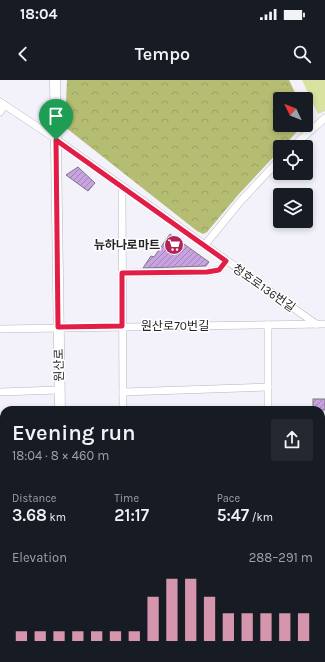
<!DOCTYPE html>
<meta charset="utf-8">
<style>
:root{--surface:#171b24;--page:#242831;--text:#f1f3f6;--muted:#9ea1a6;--accent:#d595ad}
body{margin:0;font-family:Karla,"Noto Sans KR",sans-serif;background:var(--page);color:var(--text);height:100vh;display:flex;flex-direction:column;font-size:15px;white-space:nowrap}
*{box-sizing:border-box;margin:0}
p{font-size:13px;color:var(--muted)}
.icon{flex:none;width:22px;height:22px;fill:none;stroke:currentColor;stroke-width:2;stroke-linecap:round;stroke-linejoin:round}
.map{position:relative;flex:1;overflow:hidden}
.side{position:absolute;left:0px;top:326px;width:325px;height:256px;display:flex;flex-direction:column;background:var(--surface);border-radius:12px 12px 0 0;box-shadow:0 2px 6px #0003}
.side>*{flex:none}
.needle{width:26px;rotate:313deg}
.controls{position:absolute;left:273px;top:12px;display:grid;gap:8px}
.controls a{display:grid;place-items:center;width:40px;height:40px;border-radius:4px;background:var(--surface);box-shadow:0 2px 6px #0003;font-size:20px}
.pin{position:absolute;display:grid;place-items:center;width:34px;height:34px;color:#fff;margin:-41px -17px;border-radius:50% 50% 50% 0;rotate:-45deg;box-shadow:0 0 4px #0007}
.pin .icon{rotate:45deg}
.round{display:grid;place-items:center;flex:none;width:42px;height:42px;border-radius:4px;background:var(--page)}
.overview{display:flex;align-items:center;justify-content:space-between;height:68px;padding:0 12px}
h1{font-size:22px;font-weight:600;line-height:30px}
.metrics{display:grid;grid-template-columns:repeat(3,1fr);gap:6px;height:68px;padding:4px 12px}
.metrics div{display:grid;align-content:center}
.metrics b{font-size:17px;font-weight:600}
.metrics small{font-size:11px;font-weight:400}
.metrics p{font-size:11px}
.chart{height:112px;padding:8px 12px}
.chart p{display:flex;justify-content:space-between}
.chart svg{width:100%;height:72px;margin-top:4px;stroke:var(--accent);stroke-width:6}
.status{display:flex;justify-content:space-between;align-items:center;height:28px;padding:0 20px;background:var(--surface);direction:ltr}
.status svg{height:11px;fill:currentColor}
header{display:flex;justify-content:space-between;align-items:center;height:52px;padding:0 12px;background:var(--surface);font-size:18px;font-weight:600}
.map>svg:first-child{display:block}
</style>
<div class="status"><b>18:04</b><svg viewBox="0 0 49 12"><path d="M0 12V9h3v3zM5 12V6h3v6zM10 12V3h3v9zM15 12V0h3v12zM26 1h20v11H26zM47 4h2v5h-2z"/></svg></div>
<header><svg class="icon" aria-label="back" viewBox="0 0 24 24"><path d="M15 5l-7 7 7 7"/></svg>Tempo<svg class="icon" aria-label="search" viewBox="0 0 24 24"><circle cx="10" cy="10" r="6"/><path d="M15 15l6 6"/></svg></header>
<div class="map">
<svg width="325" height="582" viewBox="0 0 325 582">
<defs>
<pattern id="forest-crowns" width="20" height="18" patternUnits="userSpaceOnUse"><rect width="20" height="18" fill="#b5bd73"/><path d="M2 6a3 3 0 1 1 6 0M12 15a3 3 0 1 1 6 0" fill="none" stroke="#9ca264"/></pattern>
<pattern id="building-hatch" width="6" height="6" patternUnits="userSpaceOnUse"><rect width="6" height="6" fill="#c8a2e1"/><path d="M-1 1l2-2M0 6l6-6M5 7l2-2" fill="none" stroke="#a284b6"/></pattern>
</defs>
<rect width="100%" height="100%" fill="#f3f2fa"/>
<path fill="url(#forest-crowns)" d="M67,0H289L298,19H280V45H303L283,67H280V70L238,115L207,152L203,154L197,151L65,47Z"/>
<path fill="#dae2a1" d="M302,0H325V31L318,34Z"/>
<g fill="url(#building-hatch)" stroke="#7c797f">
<path d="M78,87L95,103L88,111L66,95Z"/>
<path d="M170,154L209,182L206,186L143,188L151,176L154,177Z"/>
<rect x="313" y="319" width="12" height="11"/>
</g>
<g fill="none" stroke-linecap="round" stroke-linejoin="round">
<defs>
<g id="street">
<path d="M0,22L56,59L316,244"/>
<path d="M0,32L5,25"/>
<path d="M292,67L325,38"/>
<path d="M122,108L123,330"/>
<path d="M204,166L239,123L280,79"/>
<path d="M122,193L207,192L219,190L226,181"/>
<path d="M268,245V330"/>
<path d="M0,249L325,244"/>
<path d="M0,312L59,310"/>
<path d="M123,312L268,307"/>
<path d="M0,376H4"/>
<path d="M321,494H325"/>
<path d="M0,498H4"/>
<path d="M0,538H4"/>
<path d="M321,543H325"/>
<path d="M105,578V582"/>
<path d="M256,578V582"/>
</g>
<g id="secondary">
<path d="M55,0L60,330"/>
<path d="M321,437H325"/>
<path d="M0,441H4"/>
<path d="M57,582V578"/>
</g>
</defs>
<use href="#street" stroke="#b6b6bd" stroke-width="8"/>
<use href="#secondary" stroke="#b6b6bd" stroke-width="11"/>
<use href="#street" stroke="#fff" stroke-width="7"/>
<use href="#secondary" stroke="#fff" stroke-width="10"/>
</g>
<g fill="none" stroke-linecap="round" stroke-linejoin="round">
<defs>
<path id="route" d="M56,60L226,181L219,190L207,192L122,193V246L58,247Z"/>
</defs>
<use href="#route" stroke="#fff" stroke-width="8"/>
<use href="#route" stroke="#e11d48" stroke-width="5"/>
</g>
<defs>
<symbol id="supermarket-disc" viewBox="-11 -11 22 22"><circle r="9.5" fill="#b22253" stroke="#fff"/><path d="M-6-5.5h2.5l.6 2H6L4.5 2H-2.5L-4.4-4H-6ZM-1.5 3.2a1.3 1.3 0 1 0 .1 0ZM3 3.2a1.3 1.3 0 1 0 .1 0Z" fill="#fff"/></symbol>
</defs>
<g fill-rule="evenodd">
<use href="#supermarket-disc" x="163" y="154" width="22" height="22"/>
</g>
<g text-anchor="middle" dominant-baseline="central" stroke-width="3" stroke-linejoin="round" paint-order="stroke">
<g font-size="12" font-weight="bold" fill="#252527" stroke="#fff" text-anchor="end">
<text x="160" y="165">뉴하나로마트</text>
</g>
<g font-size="12" fill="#252527" stroke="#fff">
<text transform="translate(264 208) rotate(35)">청호로136번길</text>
<text x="175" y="246">원산로70번길</text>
<text transform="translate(59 285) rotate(-91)">원산로</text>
</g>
</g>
</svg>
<div class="controls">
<a><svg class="needle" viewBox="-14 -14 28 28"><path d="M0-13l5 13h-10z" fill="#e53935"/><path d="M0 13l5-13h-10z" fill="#9ea1a6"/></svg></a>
<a><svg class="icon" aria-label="locate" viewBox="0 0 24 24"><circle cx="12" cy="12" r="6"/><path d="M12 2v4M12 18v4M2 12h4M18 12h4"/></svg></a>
<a><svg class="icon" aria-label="layers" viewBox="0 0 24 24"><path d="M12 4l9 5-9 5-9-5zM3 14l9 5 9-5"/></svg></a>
</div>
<div class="pin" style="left:56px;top:60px;background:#1e9e55"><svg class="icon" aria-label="arrive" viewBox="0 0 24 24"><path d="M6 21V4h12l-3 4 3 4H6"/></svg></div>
<section class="side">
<div class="overview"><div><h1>Evening run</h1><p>18:04 · 8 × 460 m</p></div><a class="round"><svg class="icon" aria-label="share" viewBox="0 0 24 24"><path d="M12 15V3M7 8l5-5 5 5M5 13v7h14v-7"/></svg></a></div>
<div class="metrics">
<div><p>Distance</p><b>3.68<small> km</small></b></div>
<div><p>Time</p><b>21:17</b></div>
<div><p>Pace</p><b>5:47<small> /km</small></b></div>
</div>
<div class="chart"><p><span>Elevation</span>288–291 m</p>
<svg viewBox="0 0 160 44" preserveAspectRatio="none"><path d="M5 44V38M15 44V38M25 44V38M35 44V38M45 44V38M55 44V38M65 44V38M75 44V17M85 44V6M95 44V6M105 44V17M115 44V27M125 44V27M135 44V27M145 44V27M155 44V27"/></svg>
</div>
</section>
</div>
